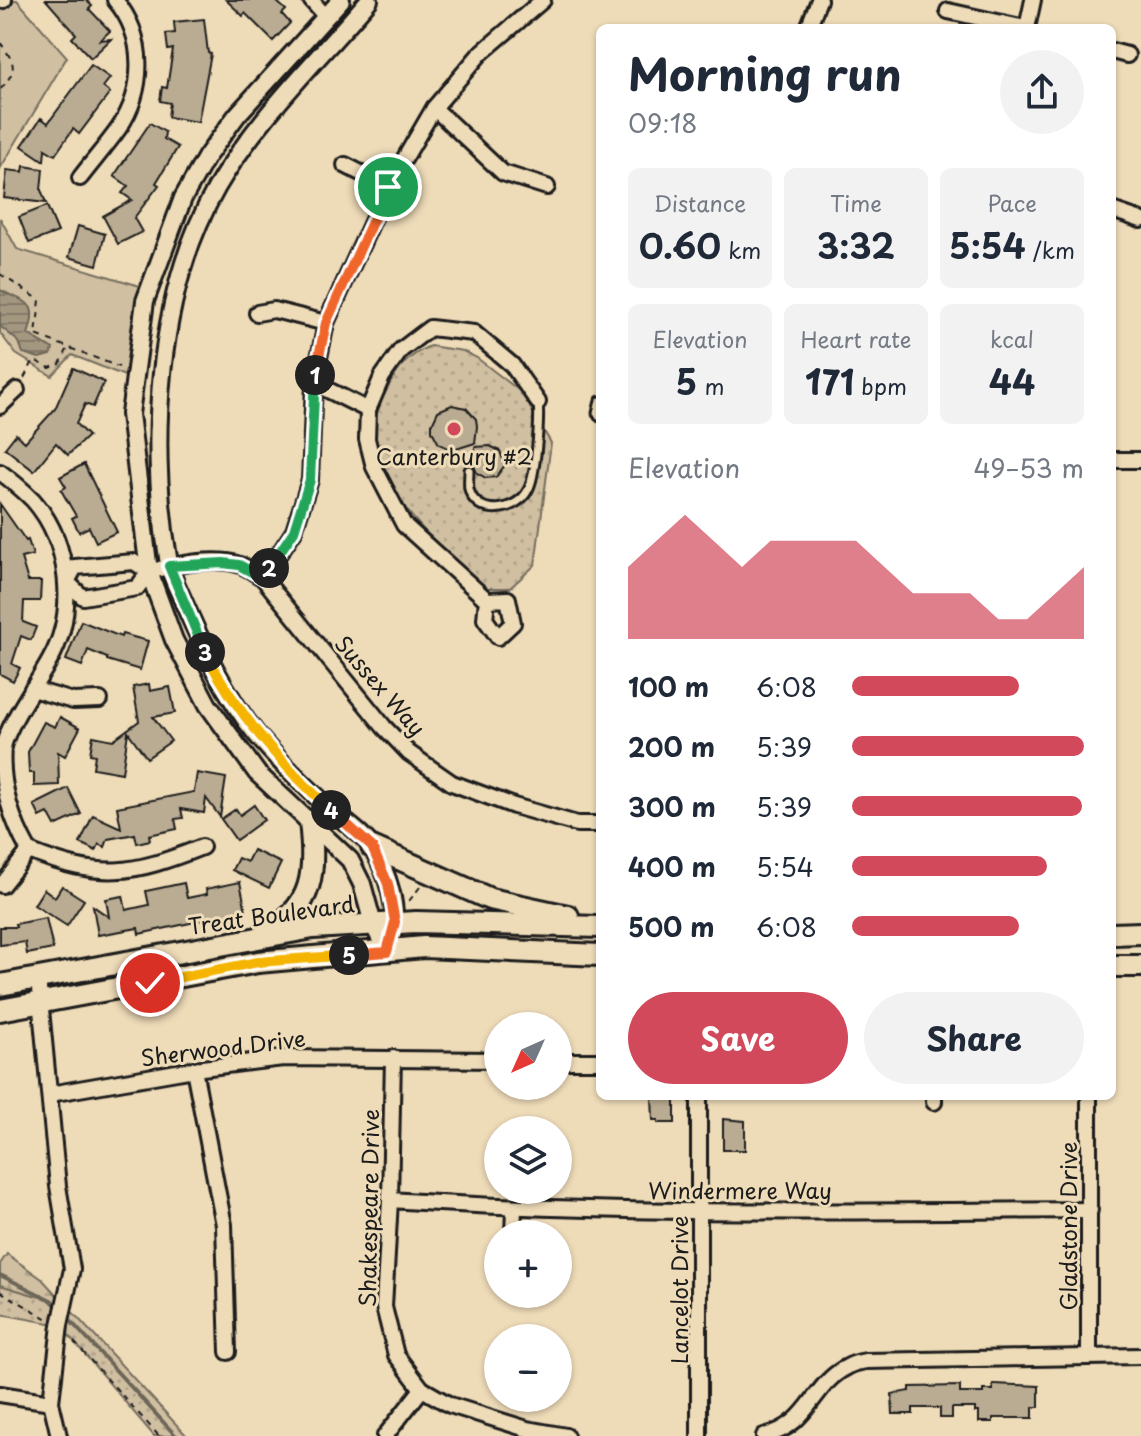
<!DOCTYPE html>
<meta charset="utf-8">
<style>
:root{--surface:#fff;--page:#f2f2f3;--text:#1f2937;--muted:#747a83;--accent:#d1495b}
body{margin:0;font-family:"Playpen Sans",sans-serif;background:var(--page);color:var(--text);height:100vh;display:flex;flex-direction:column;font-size:30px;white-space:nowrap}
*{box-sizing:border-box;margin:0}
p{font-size:26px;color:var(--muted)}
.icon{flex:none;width:44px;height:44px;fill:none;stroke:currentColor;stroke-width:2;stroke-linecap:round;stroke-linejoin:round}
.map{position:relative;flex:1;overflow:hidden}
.details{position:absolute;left:596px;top:24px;width:520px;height:1076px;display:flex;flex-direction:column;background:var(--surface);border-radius:12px;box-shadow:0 2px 6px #0004}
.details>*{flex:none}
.needle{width:52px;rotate:225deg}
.controls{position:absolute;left:484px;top:1012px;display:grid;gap:16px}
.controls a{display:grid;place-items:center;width:88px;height:88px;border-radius:50%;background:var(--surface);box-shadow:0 2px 6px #0004;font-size:40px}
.pin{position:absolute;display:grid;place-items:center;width:68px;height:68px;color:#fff;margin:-34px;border:4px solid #fff;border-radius:50%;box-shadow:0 2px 8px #0007}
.km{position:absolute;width:40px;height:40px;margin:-20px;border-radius:50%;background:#222;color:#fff;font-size:22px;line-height:40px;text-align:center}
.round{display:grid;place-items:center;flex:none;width:84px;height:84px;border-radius:42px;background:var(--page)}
.overview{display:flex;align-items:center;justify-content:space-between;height:136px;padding:0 32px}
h1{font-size:44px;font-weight:700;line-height:60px}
.stats{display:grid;grid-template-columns:repeat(3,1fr);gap:12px;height:136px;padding:8px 32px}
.stats div{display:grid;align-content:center;border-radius:12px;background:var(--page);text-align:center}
.stats b{font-size:34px;font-weight:700}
.stats small{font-size:22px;font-weight:400}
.stats p{font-size:22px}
.chart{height:224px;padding:16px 32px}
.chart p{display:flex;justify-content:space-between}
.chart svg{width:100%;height:144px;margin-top:8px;fill:var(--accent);opacity:.7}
.button{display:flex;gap:16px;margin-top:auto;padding:16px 32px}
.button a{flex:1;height:92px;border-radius:48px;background:var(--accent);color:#fff;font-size:32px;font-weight:700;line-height:92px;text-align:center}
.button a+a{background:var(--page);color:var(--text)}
ul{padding:0 32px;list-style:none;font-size:26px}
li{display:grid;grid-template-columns:128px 96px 1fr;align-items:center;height:60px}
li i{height:20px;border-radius:10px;background:var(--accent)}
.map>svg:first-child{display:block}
</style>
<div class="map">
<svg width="1141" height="1436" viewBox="0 0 1141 1436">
<defs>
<pattern id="grass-dots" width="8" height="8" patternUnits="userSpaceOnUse" patternTransform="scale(2)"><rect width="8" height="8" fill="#d0bfa1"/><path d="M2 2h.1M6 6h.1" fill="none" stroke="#b2a48a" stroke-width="1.8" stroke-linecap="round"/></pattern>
<pattern id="forest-firs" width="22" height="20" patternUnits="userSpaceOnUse" patternTransform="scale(2)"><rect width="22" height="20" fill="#d0bfa1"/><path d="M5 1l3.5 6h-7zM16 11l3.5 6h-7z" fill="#b2a48a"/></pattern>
<pattern id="water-rules" width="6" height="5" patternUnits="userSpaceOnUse" patternTransform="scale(2)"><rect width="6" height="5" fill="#a39780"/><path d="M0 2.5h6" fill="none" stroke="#847a68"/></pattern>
</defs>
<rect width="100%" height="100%" fill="#eedbb8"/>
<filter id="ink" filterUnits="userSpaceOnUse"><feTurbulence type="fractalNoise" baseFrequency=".0125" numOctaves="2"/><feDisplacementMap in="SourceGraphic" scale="16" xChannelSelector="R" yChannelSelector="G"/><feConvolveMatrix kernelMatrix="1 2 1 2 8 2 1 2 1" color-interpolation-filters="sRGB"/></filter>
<g filter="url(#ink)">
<g fill="url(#grass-dots)" stroke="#766e5e" stroke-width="2">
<path d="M430,346L463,351L477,358L521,392L551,443L535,565L510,588H485C434,540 340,468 387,389C398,369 408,355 430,346Z"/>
<path d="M0,1285L51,1300L176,1436H154L60,1325L0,1314Z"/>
</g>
<path fill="url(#forest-firs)" stroke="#766e5e" stroke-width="2" d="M7,1254L42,1279L187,1436H176L51,1300L0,1285V1264Z"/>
<g fill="#d0bfa1" stroke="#766e5e" stroke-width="2">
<path d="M0,0H17L67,57L0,169Z"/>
<path d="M0,218L17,249L150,289L135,380L72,355L52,376L16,354L0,333Z"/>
</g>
<path fill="url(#water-rules)" stroke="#6d6658" stroke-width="2" d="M0,290C25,303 40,300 28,334L53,349L51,355L39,358L23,353L19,342L0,326Z"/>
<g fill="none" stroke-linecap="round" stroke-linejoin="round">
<g stroke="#6d6658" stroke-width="4">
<path d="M0,1275L51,1300L60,1309"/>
<path d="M66,1316L176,1436"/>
</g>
</g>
<g fill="#baac92" stroke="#1c1c1c" stroke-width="2">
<path d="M46,0H86L92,6L89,9L110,31L100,40L111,39L91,58L72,38L76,34Z"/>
<path d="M226,0H275L286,10L282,14L290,23L273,41L245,13L243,16Z"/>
<path d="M204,19L208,53L211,54L198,122L168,117L170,103L160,101L162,87L167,88L173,49L168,50L166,34L175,33L174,22Z"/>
<path d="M91,65L110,78L103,87L110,93L79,134L73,129L55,155L45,149L44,161L22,146L41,118L48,123Z"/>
<path d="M150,123L165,132L164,139L178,147L156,183L159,185L134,218L142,232L118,244L103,216L132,200L122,193L128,186L114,176Z"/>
<path d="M24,166L43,169L41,190L46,203L4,198L7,170L23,172Z"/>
<path d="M47,206L58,232L29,243L19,217Z"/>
<path d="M78,226L105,234L97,265L69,257Z"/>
<path d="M73,368L104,382L93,407L85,404L76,424L88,436L68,455L56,443L34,471L5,448L16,434L25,442L55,409Z"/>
<path d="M452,405L466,408L476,419L477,426L475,443L453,450L439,444L432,431V424L438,411Z"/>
<path d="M490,446L500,451L505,465L496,477L486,478L477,473L474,466L475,447Z"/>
<path d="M84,464L117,532L96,542L89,527L79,532L72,518L76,516L61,490L66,487L60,477Z"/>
<path d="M0,504L26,541L28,540L33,555L21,558L28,581H41L40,601H24L23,622L36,627L31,640L21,636L12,664L20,668L13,681L0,674Z"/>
<path d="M81,621L121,637L122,634L148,641L140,670L107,660V658L88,650L82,666L66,660Z"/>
<path d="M149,684L150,691L170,687L175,713L153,717L171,741L147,758L128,732L122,773L93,768L95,755L90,754L93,736L113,740L139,721L133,687Z"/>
<path d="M60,717L80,728L65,756L58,752L59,785L34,786V773H29L28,752L44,722L55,727Z"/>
<path d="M197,773L226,778L220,817L206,798L204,813L181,809L183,818L175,819L177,829L149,835L150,840L137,843L135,834L108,839L105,847L99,844L96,851L80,843L93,815L121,828L117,807L194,792Z"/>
<path d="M68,788L81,814L55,826L48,813L40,817L34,805Z"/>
<path d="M254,805L264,820L236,840L221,819L236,809L240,815Z"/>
<path d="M253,850L281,863L269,888L232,870L238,858L247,862Z"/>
<path d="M240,882L246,911L139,934L138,928L98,935L93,906L109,917L106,899L123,896L126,910L149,905L146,891L184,883L187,898L207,894L206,889Z"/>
<path d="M62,886L84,900L67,926L34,905L44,889L55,897Z"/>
<path d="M46,918L53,949L27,954L25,942L0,945V927H16L15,924Z"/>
<path d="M652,1096L675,1097V1123H658V1120H653Z"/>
<path d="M723,1119L745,1121V1150H723Z"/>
<path d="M993,1384L1039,1386V1407H1033V1418H993V1422H979V1412H975V1408H952V1418H940V1408H913V1414H893L892,1394L910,1391V1387L960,1386V1393H983V1390H993Z"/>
</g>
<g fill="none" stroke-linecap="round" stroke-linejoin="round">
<defs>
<g id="service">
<path d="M600,401L597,413L600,417"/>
<path d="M469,470C469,476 468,483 469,489C476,518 517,512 528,490C536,476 540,419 538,402"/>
</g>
<g id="minor">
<path d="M311,0L325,16"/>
<path d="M0,1L4,0"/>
<path d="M948,11L1025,28"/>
<path d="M808,28L819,0"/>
<path d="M1027,28L1033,0"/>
<path d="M1112,51L1127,55"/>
<path d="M434,108L503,173L547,187"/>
<path d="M345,165L388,187"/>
<path d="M80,178C93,161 107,145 119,128C145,90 146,36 115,0"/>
<path d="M1112,210L1141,220"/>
<path d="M257,313L274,310L326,323"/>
<path d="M314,383L368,410"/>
<path d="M0,406L17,390"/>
<path d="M1112,460H1141"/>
<path d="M0,472C11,480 23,490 33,500C70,542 77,612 50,660C37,684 9,722 3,747C0,784 11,819 29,851C101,880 131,875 202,847"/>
<path d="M134,562L149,572L137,588L83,597L67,582L75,567Z"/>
<path d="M149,572C173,565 216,556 240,565C248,568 256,574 263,578L384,727L409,753L452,783L514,806L577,824H600"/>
<path d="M263,578L294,531L310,480L314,383L326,323L388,187L434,108L480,54L543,0"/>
<path d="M487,600L485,619L498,637L513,623L508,599L487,600L404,525L374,467L367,439L368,410L382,377L401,350L430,328L474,333L512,365L538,402"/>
<path d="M32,689L73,701L100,700"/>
<path d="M2,885L29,851"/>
<path d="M38,978L58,1186L72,1269L60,1325L51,1402L59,1436"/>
<path d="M393,1058L390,1200L384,1307L396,1355L422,1389L450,1405L527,1429L566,1436"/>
<path d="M558,1061H600"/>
<path d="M194,1069L224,1225L228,1352"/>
<path d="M50,1094L194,1069L283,1058L498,1060"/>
<path d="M699,1096V1436"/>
<path d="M934,1096V1102"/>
<path d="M1089,1096V1356"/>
<path d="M390,1200C623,1216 856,1211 1090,1210"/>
<path d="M513,1234L514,1209"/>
<path d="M0,1394L51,1402"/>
<path d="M385,1436L422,1389"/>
<path d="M764,1436C811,1425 811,1385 847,1367C852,1364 860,1362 866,1361L1141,1356"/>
</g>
<g id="tertiary">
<path d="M341,0L237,115L207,156L183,198L145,301L130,414L149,572L174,640L208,705L257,773L350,860L362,884L373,924L387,952"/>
<path d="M369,0C316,62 258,117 217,187C156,293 148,445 169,564C171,577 179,590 184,603C204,649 225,695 257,735C281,764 309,790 338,816C349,825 365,836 373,849C387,872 399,908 392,935"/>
</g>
<g id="secondary">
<path d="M372,847L490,899L568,916"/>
<path d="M265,932C316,908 315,869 310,821"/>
<path d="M1112,934L1141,933"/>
<path d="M1112,966H1141"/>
<path d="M0,985L313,928L416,922L600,927"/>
<path d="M0,1010L258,962L424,947L600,955"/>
</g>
</defs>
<use href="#service" stroke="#1c1c1c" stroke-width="13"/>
<use href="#minor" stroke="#1c1c1c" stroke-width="20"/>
<use href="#tertiary" stroke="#1c1c1c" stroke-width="22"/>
<use href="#secondary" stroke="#1c1c1c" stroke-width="26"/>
<g stroke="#1c1c1c" stroke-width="2" stroke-dasharray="6 6" stroke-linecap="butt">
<path d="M0,42C15,64 19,68 0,90"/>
<path d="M0,274L40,300L36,335L119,367"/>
<path d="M24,378L34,360L50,368L60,364L67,350"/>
<path d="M409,901L420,887"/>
<path d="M0,1291L48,1319"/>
<path d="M74,1342L159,1436"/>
</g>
<use href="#service" stroke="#eedbb8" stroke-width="7"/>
<use href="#minor" stroke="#eedbb8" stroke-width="14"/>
<use href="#tertiary" stroke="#eedbb8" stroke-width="16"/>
<use href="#secondary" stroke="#eedbb8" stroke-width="20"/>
</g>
</g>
<g fill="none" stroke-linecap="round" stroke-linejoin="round" filter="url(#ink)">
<defs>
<path id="split-1" d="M315,375L326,323L388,187"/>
<path id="split-2" d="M269,568L294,531L310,480L315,375"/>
<path id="split-3" d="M205,652L169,566L223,563L239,565L263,578L269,568"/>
<path id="split-4" d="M205,652C237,714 280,763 331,810"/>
<path id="split-5" d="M331,810L372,847L388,884L395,922L387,952L349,955"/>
<path id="split-6" d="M150,983L258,962L349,955"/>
</defs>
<use href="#split-1" stroke="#fff" stroke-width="16"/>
<use href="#split-2" stroke="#fff" stroke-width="16"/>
<use href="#split-3" stroke="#fff" stroke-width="16"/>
<use href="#split-4" stroke="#fff" stroke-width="16"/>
<use href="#split-5" stroke="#fff" stroke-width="16"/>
<use href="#split-6" stroke="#fff" stroke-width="16"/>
<use href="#split-1" stroke="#f0652b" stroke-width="10"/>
<use href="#split-2" stroke="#22a559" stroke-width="10"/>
<use href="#split-3" stroke="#22a559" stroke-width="10"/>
<use href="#split-4" stroke="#f5b400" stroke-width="10"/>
<use href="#split-5" stroke="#f0652b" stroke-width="10"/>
<use href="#split-6" stroke="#f5b400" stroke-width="10"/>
</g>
<circle fill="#d1495b" stroke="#eedbb8" stroke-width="3" cx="454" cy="429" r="8"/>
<g text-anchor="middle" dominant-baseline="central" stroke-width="6" stroke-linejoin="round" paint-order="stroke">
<g font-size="22" fill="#1c1c1c" stroke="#eedbb8">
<text x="454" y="455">Canterbury #2</text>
</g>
<g font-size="22" fill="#1c1c1c" stroke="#eedbb8">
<text transform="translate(381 685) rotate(49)">Sussex Way</text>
<text transform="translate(271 914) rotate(-8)">Treat Boulevard</text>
<text transform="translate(223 1047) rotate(-7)">Sherwood Drive</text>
<text x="740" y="1189">Windermere Way</text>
<text transform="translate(368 1208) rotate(-89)">Shakespeare Drive</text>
<text transform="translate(1067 1226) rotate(-90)">Gladstone Drive</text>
<text transform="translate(678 1290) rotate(-90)">Lancelot Drive</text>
</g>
</g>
</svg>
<div class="controls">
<a><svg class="needle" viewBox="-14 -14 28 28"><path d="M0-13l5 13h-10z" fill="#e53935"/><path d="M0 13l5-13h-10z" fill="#747a83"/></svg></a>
<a><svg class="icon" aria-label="layers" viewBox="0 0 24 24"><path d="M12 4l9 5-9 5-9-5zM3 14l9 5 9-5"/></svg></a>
<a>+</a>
<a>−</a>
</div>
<div class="pin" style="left:388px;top:187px;background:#1e9e55"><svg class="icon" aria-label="arrive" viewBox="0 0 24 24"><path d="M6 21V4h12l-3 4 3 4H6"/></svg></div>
<div class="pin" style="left:150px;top:983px;background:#d93025"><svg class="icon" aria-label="check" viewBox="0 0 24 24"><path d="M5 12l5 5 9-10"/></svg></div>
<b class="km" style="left:315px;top:375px">1</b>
<b class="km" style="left:269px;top:568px">2</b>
<b class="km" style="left:205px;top:652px">3</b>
<b class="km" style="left:331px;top:810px">4</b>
<b class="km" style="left:349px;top:955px">5</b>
<section class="details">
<div class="overview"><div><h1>Morning run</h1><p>09:18</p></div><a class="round"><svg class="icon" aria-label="share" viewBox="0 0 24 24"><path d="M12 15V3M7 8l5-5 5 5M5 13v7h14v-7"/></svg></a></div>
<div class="stats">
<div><p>Distance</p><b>0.60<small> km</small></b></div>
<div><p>Time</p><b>3:32</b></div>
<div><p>Pace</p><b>5:54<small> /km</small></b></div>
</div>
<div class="stats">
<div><p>Elevation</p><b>5<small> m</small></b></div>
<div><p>Heart rate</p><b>171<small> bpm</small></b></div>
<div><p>kcal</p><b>44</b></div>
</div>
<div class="chart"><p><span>Elevation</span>49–53 m</p>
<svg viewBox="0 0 160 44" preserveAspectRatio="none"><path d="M0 44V22L10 14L20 6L30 14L40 22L50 14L60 14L70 14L80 14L90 22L100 30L110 30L120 30L130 38L140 38L150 30L160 22V44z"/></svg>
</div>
<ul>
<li><b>100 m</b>6:08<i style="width:72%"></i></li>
<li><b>200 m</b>5:39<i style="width:100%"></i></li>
<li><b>300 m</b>5:39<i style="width:99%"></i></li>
<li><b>400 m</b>5:54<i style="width:84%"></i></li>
<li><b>500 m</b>6:08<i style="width:72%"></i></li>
</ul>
<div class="button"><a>Save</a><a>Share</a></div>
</section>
</div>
